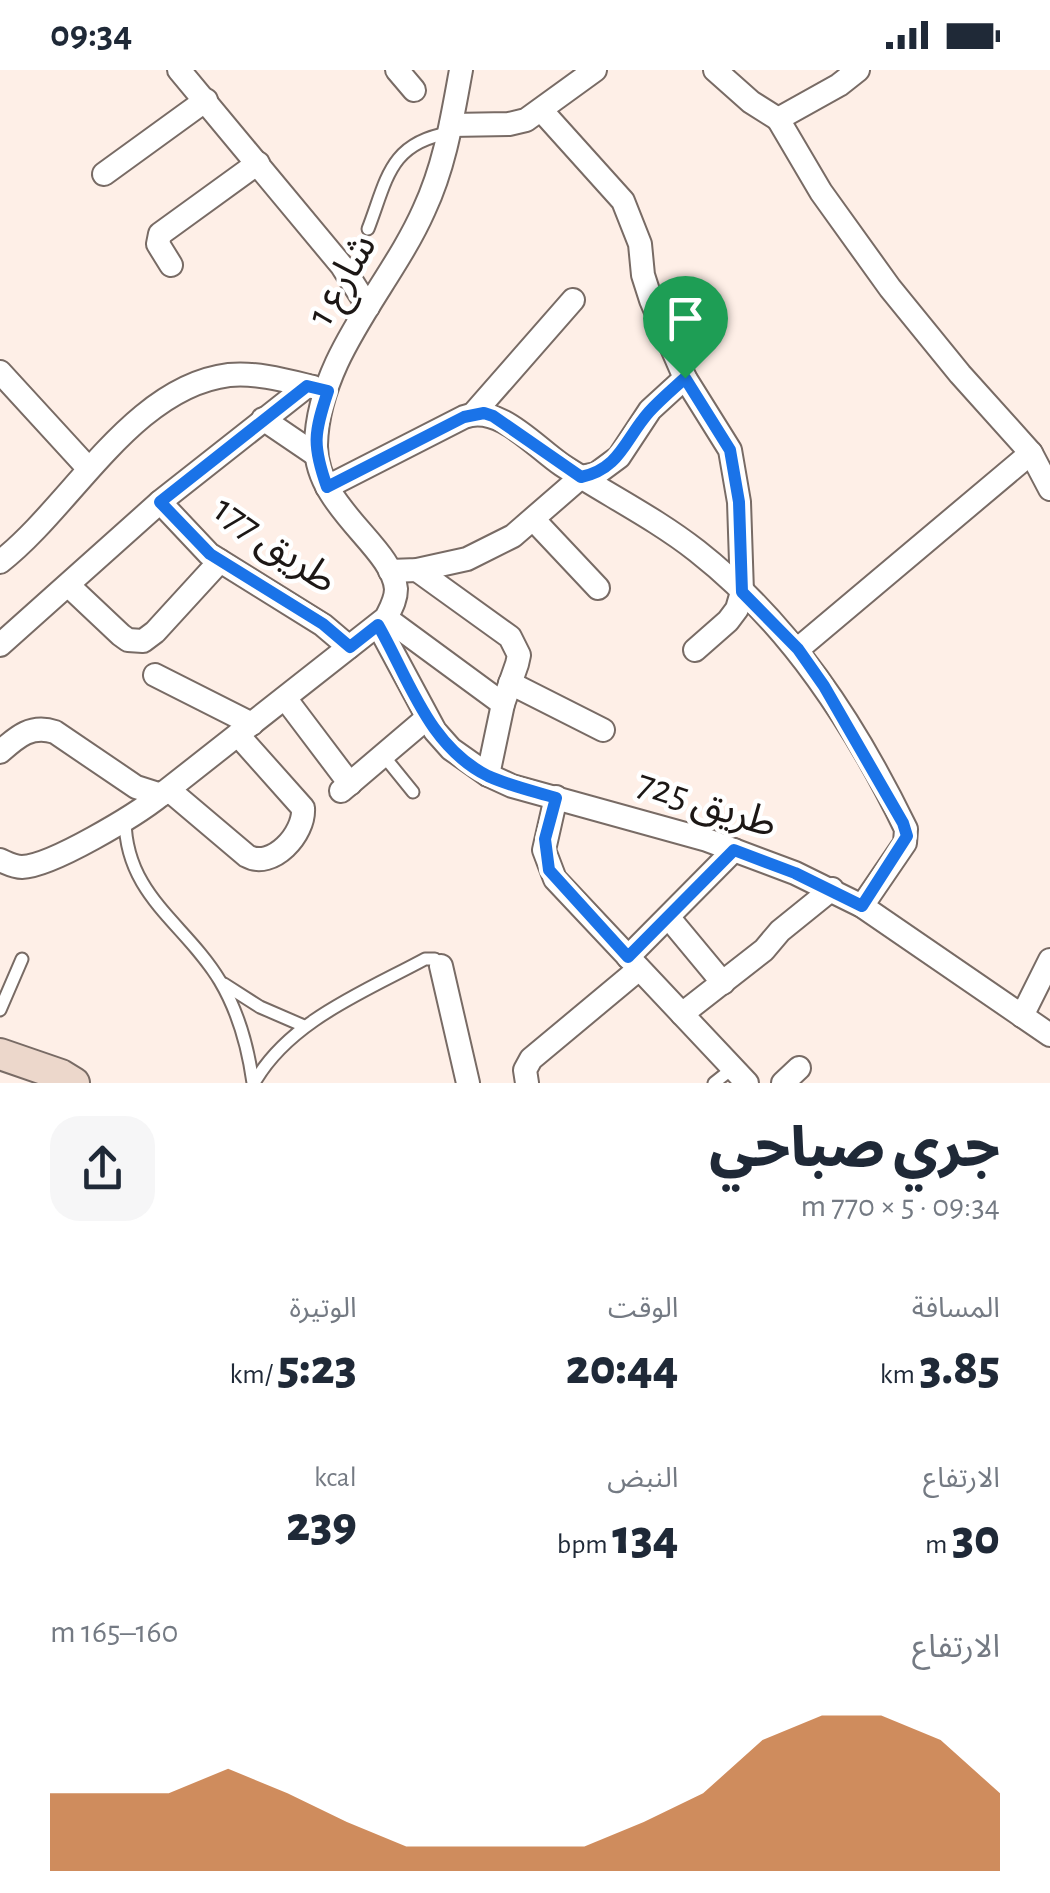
<!DOCTYPE html>
<html lang="ar">
<meta charset="utf-8">
<style>
:root{--surface:#fff;--page:#f6f6f7;--text:#1f2937;--muted:#747a83;--accent:#bc5c19}
body{margin:0;font-family:"Alegreya Sans","Noto Sans Arabic",sans-serif;background:var(--page);color:var(--text);direction:rtl;height:100vh;display:flex;flex-direction:column;font-size:38px;white-space:nowrap}
*{box-sizing:border-box;margin:0}
p{font-size:32px;color:var(--muted)}
.icon{flex:none;width:55px;height:55px;fill:none;stroke:currentColor;stroke-width:2;stroke-linecap:round;stroke-linejoin:round}
.map{position:relative;height:1013px;overflow:hidden;direction:ltr}
.side{display:flex;flex-direction:column;background:var(--surface);flex:1}
.side>*{flex:none}
.pin{position:absolute;display:grid;place-items:center;width:85px;height:85px;color:#fff;margin:-102px -42px;border-radius:50% 50% 50% 0;rotate:-45deg;box-shadow:0 0 10px #0007}
.pin .icon{rotate:45deg}
.round{display:grid;place-items:center;flex:none;width:105px;height:105px;border-radius:30px;background:var(--page)}
.overview{display:flex;align-items:center;justify-content:space-between;height:170px;padding:0 50px}
h1{font-size:55px;font-weight:800;line-height:75px}
.figures{display:grid;grid-template-columns:repeat(3,1fr);gap:15px;height:170px;padding:10px 50px}
.figures div{display:grid;align-content:center}
.figures b{font-size:50px;font-weight:800}
.figures small{font-size:28px;font-weight:400}
.figures p{font-size:28px}
.chart{height:280px;padding:20px 50px}
.chart p{display:flex;justify-content:space-between}
.chart svg{width:100%;height:180px;margin-top:10px;fill:var(--accent);opacity:.7}
.status{display:flex;justify-content:space-between;align-items:center;height:70px;padding:0 50px;background:var(--surface);direction:ltr}
.status svg{height:28px;fill:currentColor}
.map>svg:first-child{display:block}
</style>
<div class="status"><b>09:34</b><svg viewBox="0 0 49 12"><path d="M0 12V9h3v3zM5 12V6h3v6zM10 12V3h3v9zM15 12V0h3v12zM26 1h20v11H26zM47 4h2v5h-2z"/></svg></div>
<div class="map">
<svg width="1050" height="1013" viewBox="0 0 1050 1013">
<rect width="100%" height="100%" fill="#feefe7"/>
<g fill="none" stroke-linecap="round" stroke-linejoin="round">
<defs>
<g id="lane">
<path d="M368,159C387,110 389,73 449,63"/>
<path d="M383,685L413,722"/>
<path d="M125,750C126,826 185,853 220,911C239,943 248,977 253,1013"/>
<path d="M224,914L260,937L304,956"/>
<path d="M0,940L22,889"/>
<path d="M254,1013C289,951 364,922 425,889H435L441,896"/>
<path d="M714,1013L733,998"/>
</g>
<g id="street">
<path d="M179,0L342,196L368,237"/>
<path d="M397,0L414,20"/>
<path d="M715,0L751,32L778,49L839,15L858,0"/>
<path d="M542,41L623,131L640,174L643,205L651,230L685,308L730,380L739,432L742,522L737,539L728,551L695,580"/>
<path d="M778,49L821,122L890,218L960,304L1031,383L1050,419"/>
<path d="M451,55L509,54L526,50L595,0"/>
<path d="M104,104L206,30"/>
<path d="M171,195L158,174L160,164L258,93"/>
<path d="M0,302L88,398"/>
<path d="M474,343L573,230"/>
<path d="M263,349L316,385"/>
<path d="M327,417L464,347C499,334 534,376 562,395C606,424 655,448 697,481C790,554 855,654 906,759L905,773L862,836"/>
<path d="M160,432L209,484L323,555L349,577"/>
<path d="M534,450L598,518"/>
<path d="M0,492C72,436 132,317 229,305C256,302 288,311 313,317"/>
<path d="M417,500L510,567L519,585L517,594L503,634L488,705"/>
<path d="M390,501L417,500L467,489L513,466L581,407L596,404L619,387L650,340L685,308"/>
<path d="M69,516L121,565L128,570L143,571L155,562L220,491"/>
<path d="M386,548L503,634"/>
<path d="M378,555L435,661L451,679L488,705L512,716L707,770L795,803L862,836L1050,965"/>
<path d="M0,575L160,432L307,316"/>
<path d="M798,579L1031,383"/>
<path d="M155,605L252,654"/>
<path d="M510,613L603,660"/>
<path d="M285,628L350,714"/>
<path d="M0,682C17,667 31,654 55,662L136,717L161,725L386,548C391,538 396,530 396,519C393,477 315,437 316,375C318,286 390,217 424,140C445,95 452,49 461,0"/>
<path d="M169,720L247,786C272,800 305,764 303,738L238,665"/>
<path d="M341,721L427,648"/>
<path d="M556,727L544,780L555,809L747,1013"/>
<path d="M0,790C7,793 14,797 22,797C52,796 136,745 161,725"/>
<path d="M669,848L723,913"/>
<path d="M628,887L734,780"/>
<path d="M441,896L468,1013"/>
<path d="M682,944L764,880L780,861L832,819"/>
<path d="M1022,946L1050,890"/>
<path d="M527,1013L525,1000L531,989L639,899"/>
<path d="M783,1013L799,998"/>
</g>
<path id="secondary" d="M0,984L61,1005L74,1013"/>
</defs>
<use href="#lane" stroke="#786b65" stroke-width="15"/>
<use href="#street" stroke="#786b65" stroke-width="26"/>
<use href="#secondary" stroke="#786b65" stroke-width="34"/>
<use href="#lane" stroke="#fff" stroke-width="11"/>
<use href="#street" stroke="#fff" stroke-width="22"/>
<use href="#secondary" stroke="#ecd7cb" stroke-width="30"/>
</g>
<g fill="none" stroke-linecap="round" stroke-linejoin="round">
<defs>
<path id="route" d="M685,308L730,380L739,432L742,522L798,579L824,616L903,753L907,766L862,836L795,803L734,780L628,887L549,800L545,769L556,728C533,721 510,716 488,706C428,676 409,609 378,555L350,577L323,554L210,484L160,432L307,316L328,321C314,363 312,375 327,417L464,347L484,343L493,346L581,407C620,399 625,369 649,342C660,330 673,319 685,308Z"/>
</defs>
<use href="#route" stroke="#fff" stroke-width="20"/>
<use href="#route" stroke="#1a73e8" stroke-width="12"/>
</g>
<g text-anchor="middle" dominant-baseline="central" stroke-width="9" stroke-linejoin="round" paint-order="stroke">
<g font-size="40" fill="#1c1715" stroke="#fff">
<text transform="translate(342 210) rotate(-60)">شارع 1</text>
<text transform="translate(275 475) rotate(35)">طريق 177</text>
<text transform="translate(707 734) rotate(18)">طريق 725</text>
</g>
</g>
</svg>
<div class="pin" style="left:685px;top:308px;background:#1e9e55"><svg class="icon" aria-label="arrive" viewBox="0 0 24 24"><path d="M6 21V4h12l-3 4 3 4H6"/></svg></div>
</div>
<section class="side">
<div class="overview"><div><h1>جري صباحي</h1><p>09:34 · 5 × 770 m</p></div><a class="round"><svg class="icon" aria-label="share" viewBox="0 0 24 24"><path d="M12 15V3M7 8l5-5 5 5M5 13v7h14v-7"/></svg></a></div>
<div class="figures">
<div><p>المسافة</p><b>3.85<small> km</small></b></div>
<div><p>الوقت</p><b>20:44</b></div>
<div><p>الوتيرة</p><b>5:23<small> /km</small></b></div>
</div>
<div class="figures">
<div><p>الارتفاع</p><b>30<small> m</small></b></div>
<div><p>النبض</p><b>134<small> bpm</small></b></div>
<div><p>kcal</p><b>239</b></div>
</div>
<div class="chart"><p><span>الارتفاع</span>160–165 m</p>
<svg viewBox="0 0 160 44" preserveAspectRatio="none"><path d="M0 44V25L10 25L20 25L30 19L40 25L50 32L60 38L70 38L80 38L90 38L100 32L110 25L120 12L130 6L140 6L150 12L160 25V44z"/></svg>
</div>
</section>
